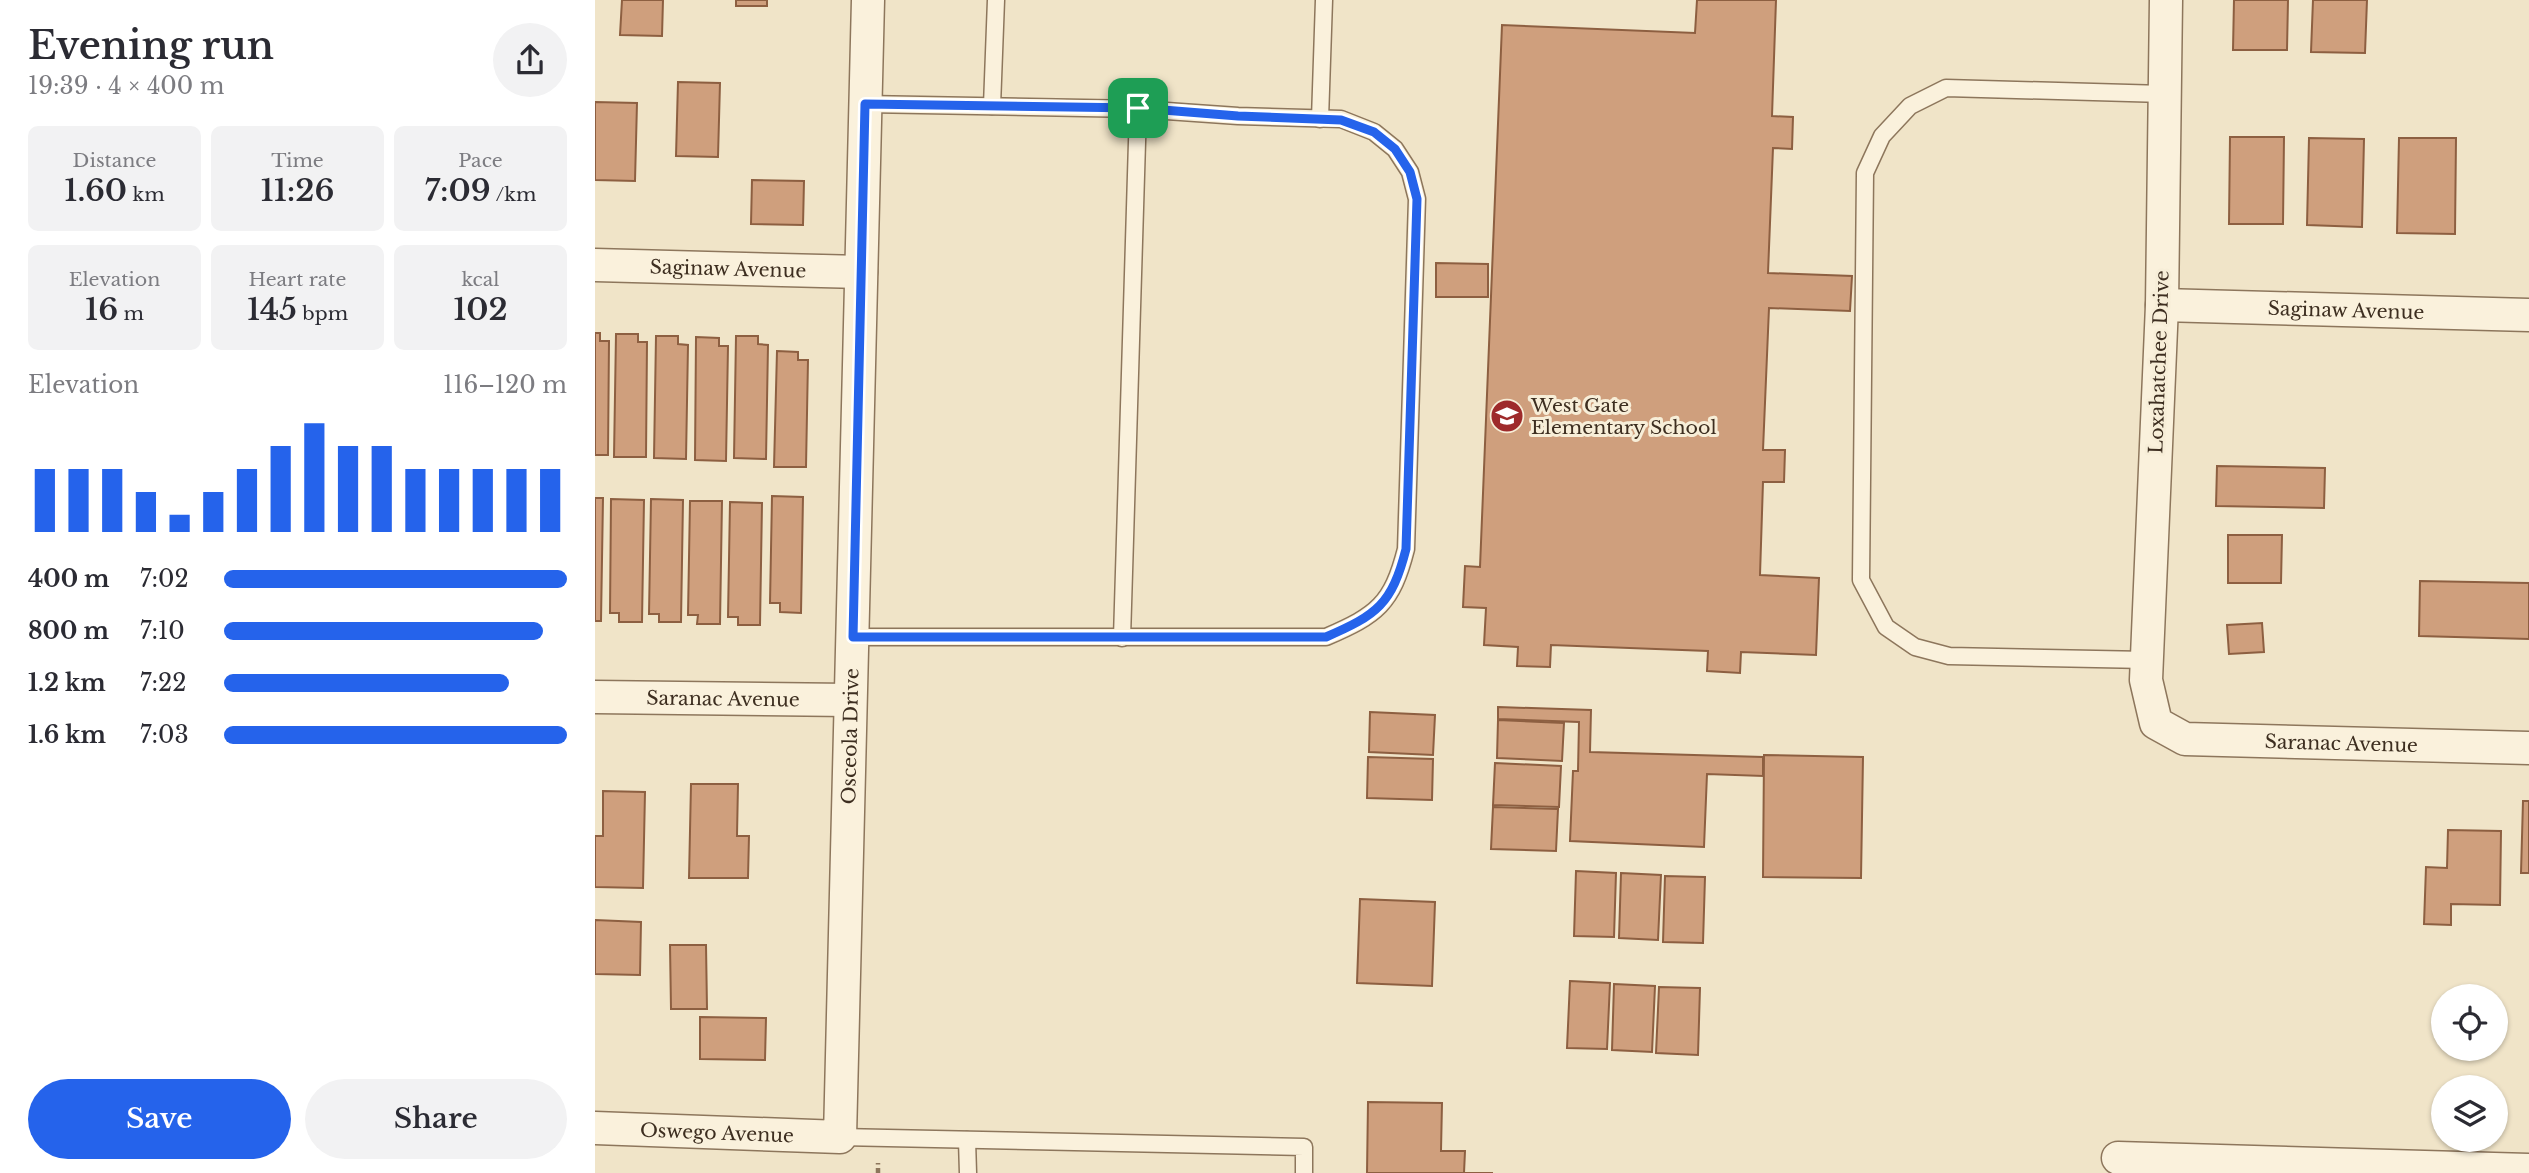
<!DOCTYPE html>
<meta charset="utf-8">
<style>
:root{--surface:#fff;--page:#f2f2f3;--text:#2b2b33;--muted:#7c7c81;--accent:#2563eb}
body{margin:0;font-family:"Libre Baskerville",serif;background:var(--page);color:var(--text);height:100vh;display:flex;flex-direction:column;font-size:26px;white-space:nowrap}
*{box-sizing:border-box;margin:0}
p{font-size:23px;color:var(--muted)}
.icon{flex:none;width:38px;height:38px;fill:none;stroke:currentColor;stroke-width:2;stroke-linecap:round;stroke-linejoin:round}
.map{position:relative;flex:1;overflow:hidden}
.drawer{display:flex;flex-direction:column;background:var(--surface);width:595px}
.drawer>*{flex:none}
.controls{position:absolute;left:1836px;top:984px;display:grid;gap:14px}
.controls a{display:grid;place-items:center;width:77px;height:77px;border-radius:50%;background:var(--surface);box-shadow:0 2px 5px #0004;font-size:35px}
.pin{position:absolute;display:grid;place-items:center;width:60px;height:60px;color:#fff;margin:-30px;border-radius:14px;box-shadow:0 4px 10px #0006}
.round{display:grid;place-items:center;flex:none;width:74px;height:74px;border-radius:37px;background:var(--page)}
.overview{display:flex;align-items:center;justify-content:space-between;height:119px;padding:0 28px}
h1{font-size:38px;font-weight:600;line-height:52px}
.figures{display:grid;grid-template-columns:repeat(3,1fr);gap:10px;height:119px;padding:7px 28px}
.figures div{display:grid;align-content:center;border-radius:10px;background:var(--page);text-align:center}
.figures b{font-size:30px;font-weight:600}
.figures small{font-size:19px;font-weight:400}
.figures p{font-size:19px}
.chart{height:196px;padding:14px 28px}
.chart p{display:flex;justify-content:space-between}
.chart svg{width:100%;height:126px;margin-top:7px;stroke:var(--accent);stroke-width:6}
.button{display:flex;gap:14px;margin-top:auto;padding:14px 28px}
.button a{flex:1;height:80px;border-radius:42px;background:var(--accent);color:#fff;font-size:28px;font-weight:600;line-height:80px;text-align:center}
.button a+a{background:var(--page);color:var(--text)}
ul{padding:0 28px;list-style:none;font-size:23px}
li{display:grid;grid-template-columns:112px 84px 1fr;align-items:center;height:52px}
li i{height:18px;border-radius:9px;background:var(--accent)}
main{display:flex;flex:1;min-height:0}
.map>svg:first-child{display:block}
</style>
<main>
<section class="drawer">
<div class="overview"><div><h1>Evening run</h1><p>19:39 · 4 × 400 m</p></div><a class="round"><svg class="icon" aria-label="share" viewBox="0 0 24 24"><path d="M12 15V3M7 8l5-5 5 5M5 13v7h14v-7"/></svg></a></div>
<div class="figures">
<div><p>Distance</p><b>1.60<small> km</small></b></div>
<div><p>Time</p><b>11:26</b></div>
<div><p>Pace</p><b>7:09<small> /km</small></b></div>
</div>
<div class="figures">
<div><p>Elevation</p><b>16<small> m</small></b></div>
<div><p>Heart rate</p><b>145<small> bpm</small></b></div>
<div><p>kcal</p><b>102</b></div>
</div>
<div class="chart"><p><span>Elevation</span>116–120 m</p>
<svg viewBox="0 0 160 44" preserveAspectRatio="none"><path d="M5 44V22M15 44V22M25 44V22M35 44V30M45 44V38M55 44V30M65 44V22M75 44V14M85 44V6M95 44V14M105 44V14M115 44V22M125 44V22M135 44V22M145 44V22M155 44V22"/></svg>
</div>
<ul>
<li><b>400 m</b>7:02<i style="width:100%"></i></li>
<li><b>800 m</b>7:10<i style="width:93%"></i></li>
<li><b>1.2 km</b>7:22<i style="width:83%"></i></li>
<li><b>1.6 km</b>7:03<i style="width:100%"></i></li>
</ul>
<div class="button"><a>Save</a><a>Share</a></div>
</section>
<div class="map">
<svg width="1934" height="1173" viewBox="0 0 1934 1173">
<rect width="100%" height="100%" fill="#f0e4c8"/>
<g fill="#cf9f7d" stroke="#8d5f41" stroke-width="2">
<path d="M27,0H68L67,36L25,35Z"/>
<rect x="141" y="0" width="31" height="6"/>
<path d="M1102,0H1181L1177,116L1198,117L1197,149L1178,148L1173,273L1257,276L1255,311L1174,308L1168,450H1190L1189,482H1168L1165,575L1224,578L1221,655L1146,652L1145,673L1112,671L1113,651L956,645L955,667L922,666L923,647L889,645L891,608L868,607L870,566L885,567L907,25L1100,33Z"/>
<path d="M1639,0H1693L1692,50H1638Z"/>
<path d="M1718,0H1772L1770,53L1716,52Z"/>
<path d="M83,82L125,83L123,157L81,156Z"/>
<path d="M0,102L42,103L40,181L0,180Z"/>
<path d="M1635,137H1689L1688,224H1634Z"/>
<path d="M1714,138L1769,139L1767,227L1712,225Z"/>
<path d="M1804,138H1861L1860,234L1802,233Z"/>
<path d="M157,180L209,181L208,225L156,224Z"/>
<path d="M841,263L893,264V297H841Z"/>
<path d="M0,333H5V341H14L13,455H0Z"/>
<path d="M21,334H43V342H52L51,457H19Z"/>
<path d="M61,336H83V344L93,345L91,459L59,458Z"/>
<path d="M141,336H163V344L173,345L171,459L139,458Z"/>
<path d="M101,337L124,338V346H133L131,461L100,460Z"/>
<path d="M182,351L203,352V360H213L211,467H179Z"/>
<path d="M1622,466L1730,468L1729,508L1621,506Z"/>
<path d="M177,496L208,497L206,613L185,612V603H175Z"/>
<path d="M0,498H8L6,621H0Z"/>
<path d="M16,499L49,500L47,622H24V613H15Z"/>
<path d="M56,499L88,500L86,622H64V614H54Z"/>
<path d="M95,501H127L125,624H102L103,615H93Z"/>
<path d="M135,502L167,503L165,625H143V617H133Z"/>
<path d="M1633,535H1687L1686,583H1633Z"/>
<path d="M1825,581L1934,583V639L1824,636Z"/>
<path d="M1667,623L1669,652L1634,654L1632,625Z"/>
<path d="M903,707L996,710L995,752L1168,757V776L1112,774L1109,847L975,841L978,771H983L984,722L903,719Z"/>
<path d="M775,712L840,715L838,755L774,752Z"/>
<path d="M903,720L969,723L967,761L902,758Z"/>
<path d="M1169,755L1268,757L1266,878L1168,877Z"/>
<path d="M773,757L838,759L837,800L772,798Z"/>
<path d="M900,763L966,766L964,807L898,805Z"/>
<path d="M96,784H143L142,836H154L153,878H94Z"/>
<path d="M8,791L50,792L48,888L0,887V836H8Z"/>
<path d="M1928,801H1934V873H1926Z"/>
<path d="M898,807L963,809L961,851L896,849Z"/>
<path d="M1853,830L1906,831L1905,905L1856,904V925L1829,924L1831,867L1852,868Z"/>
<path d="M981,871L1021,873L1019,937L979,936Z"/>
<path d="M1026,873L1066,875L1063,940L1024,938Z"/>
<path d="M1070,876L1110,877L1108,943L1068,942Z"/>
<path d="M765,899L840,902L837,986L762,983Z"/>
<path d="M0,920L46,922L45,975L0,974Z"/>
<path d="M75,945H111L112,1009H76Z"/>
<path d="M975,981L1015,983L1012,1049L972,1048Z"/>
<path d="M1019,984L1060,986L1057,1052L1017,1050Z"/>
<path d="M1064,987L1105,988L1103,1055L1061,1053Z"/>
<path d="M105,1017L171,1018L170,1060L105,1059Z"/>
<path d="M773,1102L847,1103L846,1151H870L869,1173H898H772Z"/>
</g>
<g fill="none" stroke-linecap="round" stroke-linejoin="round">
<defs>
<g id="lane">
<path d="M397,106L401,0"/>
<path d="M725,119L729,0"/>
<path d="M258,637H731C782,615 797,604 811,549L822,199L815,172L800,149L779,132L746,119L643,116L543,109L270,104"/>
<path d="M527,638L543,109"/>
<path d="M1552,660L1354,656L1320,647L1291,627L1266,580L1270,173L1287,136L1315,106L1351,88L1569,94"/>
<path d="M245,1137L709,1147V1173"/>
<path d="M372,1140L373,1173"/>
</g>
<g id="street">
<path id="s1" d="M1571,0L1567,305L1551,680L1561,723L1590,739L1934,748"/>
<path id="s2" d="M0,265L266,272"/>
<path id="s3" d="M1567,305L1934,315"/>
<path id="s4" d="M0,697L255,700"/>
<path id="s5" d="M0,1128L245,1137L273,0"/>
<path d="M1523,1158L1934,1170"/>
</g>
</defs>
<use href="#lane" stroke="#8d765c" stroke-width="19"/>
<use href="#street" stroke="#8d765c" stroke-width="35"/>
<path stroke="#8d765c" stroke-width="4.5" stroke-dasharray="5 3.5" stroke-linecap="butt" d="M283,1173V1163"/>
<use href="#lane" stroke="#faf1dc" stroke-width="16"/>
<use href="#street" stroke="#faf1dc" stroke-width="32"/>
</g>
<g fill="none" stroke-linecap="round" stroke-linejoin="round">
<defs>
<path id="route" d="M270,104L543,108L643,116L746,120L779,132L800,149L815,172L822,199L811,549C797,604 782,615 731,637H258Z"/>
</defs>
<use href="#route" stroke="#fff" stroke-width="14"/>
<use href="#route" stroke="#2563eb" stroke-width="9"/>
</g>
<defs>
<symbol id="school-disc" viewBox="-11 -11 22 22"><circle r="9.5" fill="#9e2a2b" stroke="#f7eed8"/><path d="M0-5L7-2L0 1L-7-2ZM-4 1L0 2.5L4 1V4Q0 6-4 4Z" fill="#fff"/></symbol>
</defs>
<g fill-rule="evenodd">
<use href="#school-disc" x="893" y="397" width="38" height="38"/>
</g>
<g text-anchor="middle" dominant-baseline="central" stroke-width="6" stroke-linejoin="round" paint-order="stroke">
<g font-size="19" fill="#3d2e20" stroke="#f7eed8">
<text stroke="none"><textPath href="#s2" startOffset="133">Saginaw Avenue</textPath></text>
<text stroke="none"><textPath href="#s3" startOffset="184">Saginaw Avenue</textPath></text>
<text transform="translate(1564 362) rotate(-88)">Loxahatchee Drive</text>
<text stroke="none"><textPath href="#s4" startOffset="128">Saranac Avenue</textPath></text>
<text stroke="none"><textPath href="#s5" startOffset="646">Osceola Drive</textPath></text>
<text stroke="none"><textPath href="#s1" startOffset="914">Saranac Avenue</textPath></text>
<text stroke="none"><textPath href="#s5" startOffset="122">Oswego Avenue</textPath></text>
</g>
<g font-size="19" fill="#3d2e20" stroke="#f7eed8" text-anchor="start">
<text x="936" y="405">West Gate<tspan x="936" dy="22">Elementary School</tspan></text>
</g>
</g>
</svg>
<div class="controls">
<a><svg class="icon" aria-label="locate" viewBox="0 0 24 24"><circle cx="12" cy="12" r="6"/><path d="M12 2v4M12 18v4M2 12h4M18 12h4"/></svg></a>
<a><svg class="icon" aria-label="layers" viewBox="0 0 24 24"><path d="M12 4l9 5-9 5-9-5zM3 14l9 5 9-5"/></svg></a>
</div>
<div class="pin" style="left:543px;top:108px;background:#1e9e55"><svg class="icon" aria-label="arrive" viewBox="0 0 24 24"><path d="M6 21V4h12l-3 4 3 4H6"/></svg></div>
</div>
</main>
